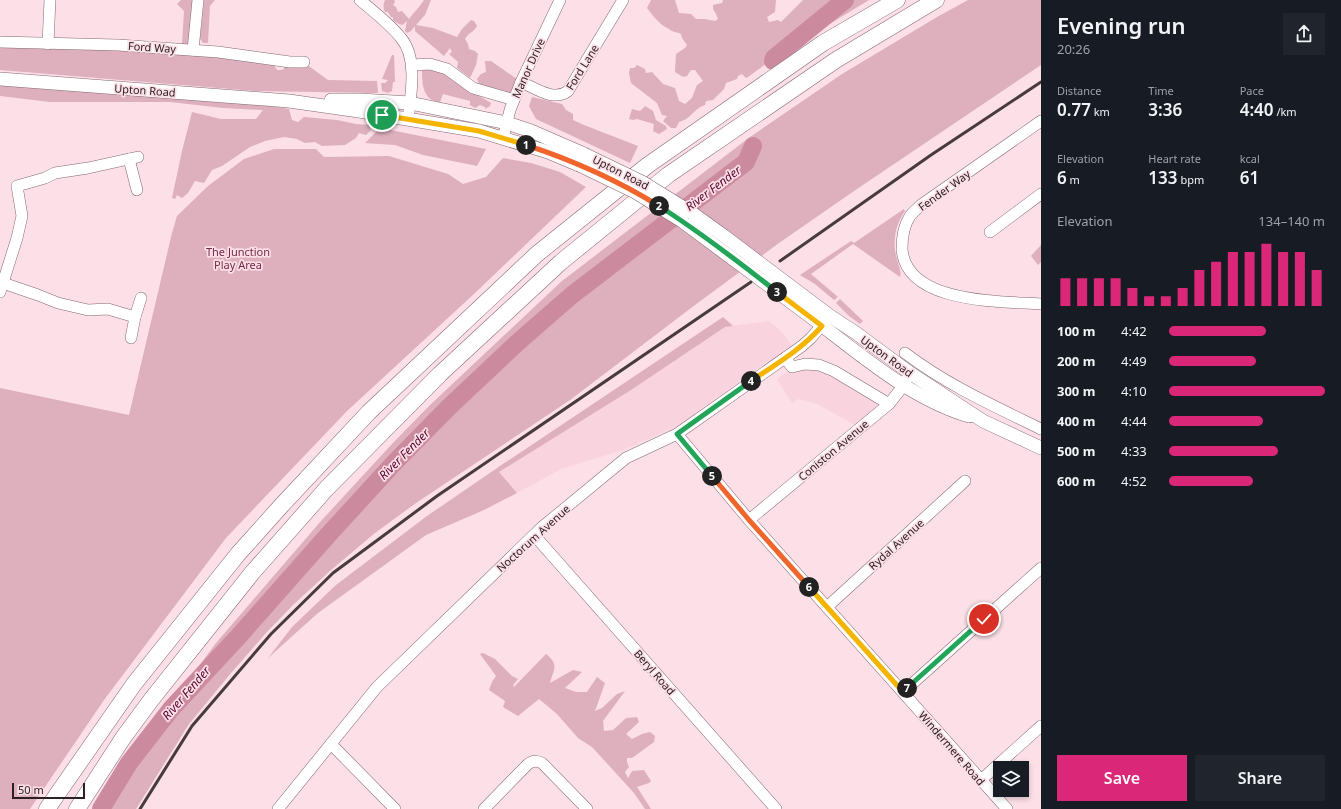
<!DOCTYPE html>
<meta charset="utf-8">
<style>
:root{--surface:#171b24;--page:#20242c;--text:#f1f3f6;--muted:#9ea1a6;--accent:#db2777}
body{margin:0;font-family:"Noto Sans",sans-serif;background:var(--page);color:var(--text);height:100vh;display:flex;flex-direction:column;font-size:15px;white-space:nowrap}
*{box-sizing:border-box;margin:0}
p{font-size:13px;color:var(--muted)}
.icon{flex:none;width:22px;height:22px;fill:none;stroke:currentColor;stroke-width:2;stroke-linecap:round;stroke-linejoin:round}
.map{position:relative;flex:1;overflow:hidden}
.side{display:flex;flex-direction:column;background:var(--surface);width:300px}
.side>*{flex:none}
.tools{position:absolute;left:993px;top:761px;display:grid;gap:8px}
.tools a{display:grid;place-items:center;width:36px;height:36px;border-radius:0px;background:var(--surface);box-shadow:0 2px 6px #0003;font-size:20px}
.scale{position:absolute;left:12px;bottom:10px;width:73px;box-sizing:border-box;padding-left:4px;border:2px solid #2b2124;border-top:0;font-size:11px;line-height:14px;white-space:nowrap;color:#2b2124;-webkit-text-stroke:3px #fcdfe7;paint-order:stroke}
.pin{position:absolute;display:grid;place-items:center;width:34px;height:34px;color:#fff;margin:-17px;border:2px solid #fff;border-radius:50%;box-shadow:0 1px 4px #0007}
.km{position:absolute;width:20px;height:20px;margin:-10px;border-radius:50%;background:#222;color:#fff;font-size:11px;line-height:20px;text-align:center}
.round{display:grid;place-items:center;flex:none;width:42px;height:42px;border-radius:0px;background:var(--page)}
.headline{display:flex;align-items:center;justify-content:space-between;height:68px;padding:0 16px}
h1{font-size:22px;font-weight:600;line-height:30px}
.stats{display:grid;grid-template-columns:repeat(3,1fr);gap:6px;height:68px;padding:4px 16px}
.stats div{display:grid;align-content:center}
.stats b{font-size:17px;font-weight:600}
.stats small{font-size:11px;font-weight:400}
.stats p{font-size:11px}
.chart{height:112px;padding:8px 16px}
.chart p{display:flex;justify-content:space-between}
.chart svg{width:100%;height:72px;margin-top:4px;stroke:var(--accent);stroke-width:6}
.primary-button{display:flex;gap:8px;margin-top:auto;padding:8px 16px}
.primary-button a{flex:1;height:46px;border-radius:0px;background:var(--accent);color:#fff;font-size:16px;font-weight:600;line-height:46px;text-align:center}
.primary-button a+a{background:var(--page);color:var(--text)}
ul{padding:0 16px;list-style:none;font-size:13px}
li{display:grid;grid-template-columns:64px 48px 1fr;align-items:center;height:30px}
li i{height:10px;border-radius:5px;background:var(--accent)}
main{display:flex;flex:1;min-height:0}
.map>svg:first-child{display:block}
</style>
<main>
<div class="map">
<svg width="1041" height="809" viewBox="0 0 1041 809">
<rect width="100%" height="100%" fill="#fcdfe7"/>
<g fill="#f9d3de">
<path d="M769,321L782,332L792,346L789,350L769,364L767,362L695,413L696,415L676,427L623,450L561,469L517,493L499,472L631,390L725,327Z"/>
<path d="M792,369L825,370L877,402L876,408L855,425L817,404L798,399L792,403L777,379Z"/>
</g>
<g fill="#deafbd">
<path d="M181,0H194L189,44H182L184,11L177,4Z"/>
<path d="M204,0H215L210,6L208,43H203L200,39Z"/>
<path d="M385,0H394L395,2L393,5L396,7L398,12L402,11L409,19C414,12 419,8 424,0H431L425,15L416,25L433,28L457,37L462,29L471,20L474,21L477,26C474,32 468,33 465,39L468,44L469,49L475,51L478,54L476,65L470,78L457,68L458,62L449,54L452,52L450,48L453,44L444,56L415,31V26L411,31L407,33L405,31L407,21L402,25L397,23L393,20V17H391L388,12H385C383,8 383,4 385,0Z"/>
<path d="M651,0H675L679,13L691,14L696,19H705L715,21L718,19L716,14L713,9V5L722,3L723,0H776L775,12L767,17L769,22L778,20L781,22L803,0H869L774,58L748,77L746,78L742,74L738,76L737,79L726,83L724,89L713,100L706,101L705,105C694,108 690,120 679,122L676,128H671L663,121L667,116L662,115L657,103L631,83L629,73L630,68H634L637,65L645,69L646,73L652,72L663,84L675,88L679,101L685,104L692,98L697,85L703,81L695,70H691L687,76L683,77L675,72L676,54L685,48L687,45L682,38L681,34C677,32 672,32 669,29C660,25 653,16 647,8Z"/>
<path d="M968,0H1041V65L854,191L779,243L691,308L570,400L416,503L375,533L331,570L293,605L266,633L231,673L189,724L136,809H96L129,760L216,643L321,521L391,445L429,406L562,281L750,137L842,74L937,17Z"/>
<path d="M0,45L230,55L274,65L277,70H283L285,66L299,59L328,80L377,81L378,93L255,91L0,70Z"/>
<path d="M392,55H394L395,82H393L392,91L388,93L382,91L381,83H385L388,80L382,79Z"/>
<path d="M485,61H491L517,79L511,93L506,96L502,94L499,89H492L479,84L477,79L481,74L486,72Z"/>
<path d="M428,68L447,73L474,93L491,103L490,106L485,109V107L480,105L475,108L470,105V101L443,94L440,102C422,101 422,82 422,69Z"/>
<path d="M0,83L265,105L289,109L292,120L298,122L304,117L337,120L356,124L369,125L371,130L366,135L359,133L356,138L345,145L322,146L315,142L305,143L297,139L284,137L265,141L250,147L222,166L212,170L204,183L195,181L188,193L182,198L177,195L175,199L172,198L182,151L192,112L221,119H256L263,110L223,108L170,102H50L0,96Z"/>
<path d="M532,97L562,104L566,110L573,114V120L584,125L638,146L630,163L536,119L529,106Z"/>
<path d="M645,106L653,111L656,120L666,126L667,129L659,134L653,131L654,124L637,119L633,120L629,119L632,109L640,111Z"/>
<path d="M380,128L486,149L477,166L423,155L395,145L365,143Z"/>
<path d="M274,149H316L324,157L389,156L448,174L463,184L486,177L503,158L531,163L560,172L586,187L475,293L347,411L226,538L104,700L30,809H0V388L129,415L172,233L177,216L208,186L244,159Z"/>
<path d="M904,209L905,211C895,224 892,244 897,259C898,265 902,271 900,277L853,244L811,274L838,297L834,300L815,284L800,275L851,241L854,243Z"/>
<path d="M1041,245V262L1038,265L1031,256Z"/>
<path d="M840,299L863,321L860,324L849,316L836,303Z"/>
<path d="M723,317L733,326L725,327L631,390L499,472L517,493L484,510L426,535L318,613L268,658L292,627L336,585L427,516L500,466Z"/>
<path d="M483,653L495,659L512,676L518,679L513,685L514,687L546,654C560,665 553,670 550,683L573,670L582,672L565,688L576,692H587L597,677L605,683L595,711L602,708L617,694L625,691L603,721L604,731L613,730L626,718L637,717L639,722L626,734L632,739L642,734L650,732L655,736L654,742L632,758H627V762L629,767L625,772L628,778L632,771L644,770L651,781L649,783L637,787L651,809H645L634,793L592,747L578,738L557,714L539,699L518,716L503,707L505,701L489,690L492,682L496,676L480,654Z"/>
</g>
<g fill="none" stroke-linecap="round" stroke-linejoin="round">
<g stroke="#cc8a9f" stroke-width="18">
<path d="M773,61L774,58L845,0"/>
<path d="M101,809L129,763L171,709L238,637L329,534L394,463L449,407L517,343L572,295L746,162L753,146"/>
</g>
<defs>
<g id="minor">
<path d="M360,0C374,12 390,24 401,38C418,58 411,95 408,119"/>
<path d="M0,42L118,45L218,52L290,62H304"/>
<path d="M48,44L50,0"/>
<path d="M193,50L198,0"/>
<path d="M412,65L430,64L447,69L473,88L514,100"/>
<path d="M521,82C535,88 554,102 568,91L623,0"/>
<path d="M1041,121L921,205C917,209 913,212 910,216C904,225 902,239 902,249C906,304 1000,301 1041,304"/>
<path d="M503,138L510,110L521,82L560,0"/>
<path d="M129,159L137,190"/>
<path d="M990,232L1041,194"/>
<path d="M3,283L38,295L58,303L88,310L108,309L135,317"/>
<path d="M0,292L17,238L22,216L17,186L45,178L55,173L88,168L138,157"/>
<path d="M131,338L135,317L141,298"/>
<path d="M905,353C947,385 994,406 1041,429"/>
<path d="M785,358L792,367L805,364L819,365L834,371L889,404"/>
<path d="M677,434L749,520L1007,809"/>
<path d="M749,520L889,404L900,390L907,379"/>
<path d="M534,535L776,809"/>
<path d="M827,607L965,481"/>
<path d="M903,692L1041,568"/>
<path d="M331,744L395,809"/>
<path d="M981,780L1041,726"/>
<path d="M278,809L377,687L541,528L626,458L677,434L802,346L811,338L827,319"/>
<path d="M484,809L527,765C531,761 536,760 542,763L587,809"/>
</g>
<g id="major">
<path d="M0,79L289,101L359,111L479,131L548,152L579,165"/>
<path d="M331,100H360L410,103L507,123L531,131L584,154"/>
<path d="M692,213L724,236L830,316L856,333L910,373L983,421L1041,448"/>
<path d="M682,221C725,253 768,285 811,317C858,353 911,399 969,416"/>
</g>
<g id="highway">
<path d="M47,809L134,684L238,554L281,506L369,412L537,254L648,165L823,43L897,0"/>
<path d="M77,809L123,738L151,700L252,573L327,488L440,374L561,262L668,175L836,60L936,0"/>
</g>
</defs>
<use href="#minor" stroke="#826870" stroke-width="12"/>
<use href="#major" stroke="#826870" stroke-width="14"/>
<use href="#highway" stroke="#826870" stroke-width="17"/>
<use href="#minor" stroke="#fff" stroke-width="11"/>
<use href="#major" stroke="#fff" stroke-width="13"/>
<use href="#highway" stroke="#fff" stroke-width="16"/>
<g stroke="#483b3f" stroke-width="3">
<path d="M780,261L931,155L1041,82"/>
<path d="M140,809L192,726L271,634L333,573L437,496L751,282"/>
</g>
<defs>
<g id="major-bridge">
<path d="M584,154L642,182L692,213"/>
<path d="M579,165L635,192L682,221"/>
</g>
</defs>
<use href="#major-bridge" stroke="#826870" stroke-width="14" stroke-linecap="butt"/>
<use href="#major-bridge" stroke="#fff" stroke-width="13"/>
</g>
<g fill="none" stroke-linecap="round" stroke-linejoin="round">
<defs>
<path id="split-1" d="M382,115L479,131L526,145"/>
<path id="split-2" d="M526,145C572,160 617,180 659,206"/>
<path id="split-3" d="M659,206C700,232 739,262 777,292"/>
<path id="split-4" d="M751,381C776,364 802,349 822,326L777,292"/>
<path id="split-5" d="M712,476L677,434L751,381"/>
<path id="split-6" d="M712,476L749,520L809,587"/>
<path id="split-7" d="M809,587L903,692L907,688"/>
<path id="split-8" d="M907,688L984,619"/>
</defs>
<use href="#split-1" stroke="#fff" stroke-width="8"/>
<use href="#split-2" stroke="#fff" stroke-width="8"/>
<use href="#split-3" stroke="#fff" stroke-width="8"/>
<use href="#split-4" stroke="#fff" stroke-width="8"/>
<use href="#split-5" stroke="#fff" stroke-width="8"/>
<use href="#split-6" stroke="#fff" stroke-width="8"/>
<use href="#split-7" stroke="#fff" stroke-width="8"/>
<use href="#split-8" stroke="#fff" stroke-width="8"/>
<use href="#split-1" stroke="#f5b400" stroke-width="5"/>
<use href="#split-2" stroke="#f0652b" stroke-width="5"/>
<use href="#split-3" stroke="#22a559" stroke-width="5"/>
<use href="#split-4" stroke="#f5b400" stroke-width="5"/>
<use href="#split-5" stroke="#22a559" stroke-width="5"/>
<use href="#split-6" stroke="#f0652b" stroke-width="5"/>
<use href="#split-7" stroke="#f5b400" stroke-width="5"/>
<use href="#split-8" stroke="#22a559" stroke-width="5"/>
</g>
<g text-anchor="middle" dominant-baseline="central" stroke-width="3.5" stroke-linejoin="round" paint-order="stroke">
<g font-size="11" fill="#2b2124" stroke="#fcdfe7">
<text transform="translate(152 47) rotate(4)">Ford Way</text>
<text transform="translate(582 67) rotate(-58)">Ford Lane</text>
<text transform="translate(528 68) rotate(-66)">Manor Drive</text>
<text transform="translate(145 90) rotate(4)">Upton Road</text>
<text transform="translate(621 172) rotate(27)">Upton Road</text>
<text transform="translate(944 190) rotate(-36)">Fender Way</text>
<text transform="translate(887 356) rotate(36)">Upton Road</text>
<text transform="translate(833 450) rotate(-40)">Coniston Avenue</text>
<text transform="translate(533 538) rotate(-42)">Noctorum Avenue</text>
<text transform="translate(896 544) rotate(-42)">Rydal Avenue</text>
<text transform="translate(655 672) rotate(49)">Beryl Road</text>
<text transform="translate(952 748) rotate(49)">Windermere Road</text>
</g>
<g font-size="11" fill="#772948" stroke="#fcdfe7">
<text x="238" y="251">The Junction<tspan x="238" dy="13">Play Area</tspan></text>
</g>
<g font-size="12" font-style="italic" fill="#57072d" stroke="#fcdfe7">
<text transform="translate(713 188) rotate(-37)">River Fender</text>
<text transform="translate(404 454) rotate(-45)">River Fender</text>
<text transform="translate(186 693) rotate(-49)">River Fender</text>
</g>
</g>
</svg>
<div class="tools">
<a><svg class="icon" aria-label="layers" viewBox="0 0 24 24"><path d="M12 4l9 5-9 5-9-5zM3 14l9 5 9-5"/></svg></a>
</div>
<div class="scale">50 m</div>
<div class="pin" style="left:382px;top:115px;background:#1e9e55"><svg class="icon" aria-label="arrive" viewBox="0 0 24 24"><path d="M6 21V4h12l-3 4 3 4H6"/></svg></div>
<div class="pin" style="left:984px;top:619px;background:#d93025"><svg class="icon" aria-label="check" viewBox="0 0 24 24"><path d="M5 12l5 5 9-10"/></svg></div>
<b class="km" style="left:526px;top:145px">1</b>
<b class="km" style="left:659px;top:206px">2</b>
<b class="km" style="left:777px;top:292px">3</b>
<b class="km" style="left:751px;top:381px">4</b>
<b class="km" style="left:712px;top:476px">5</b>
<b class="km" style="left:809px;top:587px">6</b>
<b class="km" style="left:907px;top:688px">7</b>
</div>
<section class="side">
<div class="headline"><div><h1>Evening run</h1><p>20:26</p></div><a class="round"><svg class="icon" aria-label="share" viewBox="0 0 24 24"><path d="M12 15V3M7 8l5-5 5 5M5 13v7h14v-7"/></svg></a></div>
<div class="stats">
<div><p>Distance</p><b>0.77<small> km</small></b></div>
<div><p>Time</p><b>3:36</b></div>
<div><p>Pace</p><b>4:40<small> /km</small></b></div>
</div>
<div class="stats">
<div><p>Elevation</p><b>6<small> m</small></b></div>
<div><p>Heart rate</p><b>133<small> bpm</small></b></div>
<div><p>kcal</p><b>61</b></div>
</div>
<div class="chart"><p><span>Elevation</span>134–140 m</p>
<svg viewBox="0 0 160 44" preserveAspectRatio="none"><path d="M5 44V27M15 44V27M25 44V27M35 44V27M45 44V33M55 44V38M65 44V38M75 44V33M85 44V22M95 44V17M105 44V11M115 44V11M125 44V6M135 44V11M145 44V11M155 44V22"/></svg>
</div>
<ul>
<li><b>100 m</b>4:42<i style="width:62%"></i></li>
<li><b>200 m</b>4:49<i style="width:56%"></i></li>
<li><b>300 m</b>4:10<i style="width:100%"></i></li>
<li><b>400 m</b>4:44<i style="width:60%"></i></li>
<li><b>500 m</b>4:33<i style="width:70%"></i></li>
<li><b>600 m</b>4:52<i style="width:54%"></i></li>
</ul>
<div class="primary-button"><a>Save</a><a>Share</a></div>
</section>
</main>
